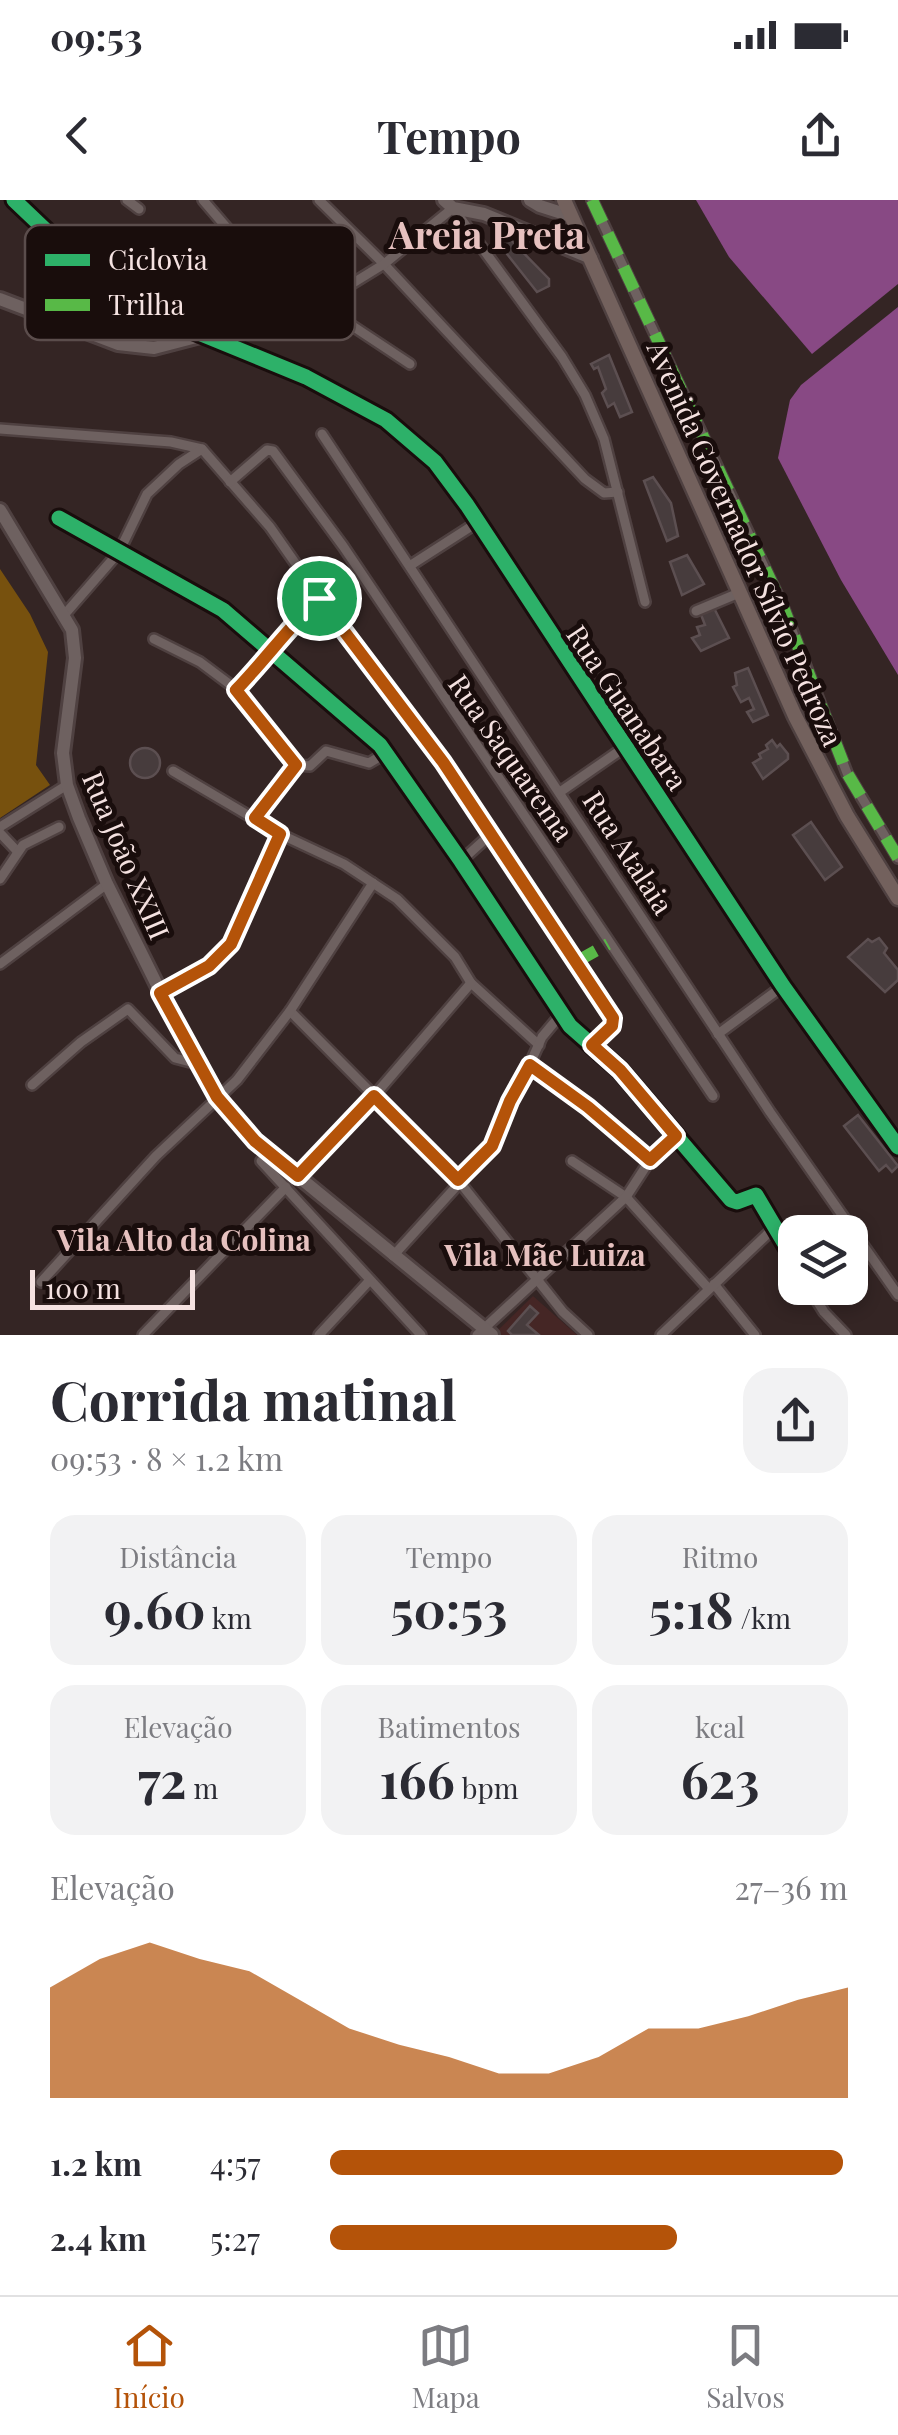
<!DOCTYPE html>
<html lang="pt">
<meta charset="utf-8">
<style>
:root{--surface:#fff;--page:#f2f2f3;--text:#2b2b33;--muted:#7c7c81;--line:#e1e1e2;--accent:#b45309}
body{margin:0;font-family:"Playfair Display",serif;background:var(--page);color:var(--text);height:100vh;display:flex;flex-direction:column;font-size:38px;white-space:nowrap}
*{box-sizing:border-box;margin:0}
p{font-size:32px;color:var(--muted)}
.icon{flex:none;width:55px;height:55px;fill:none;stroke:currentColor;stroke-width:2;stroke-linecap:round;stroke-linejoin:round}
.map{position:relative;height:1135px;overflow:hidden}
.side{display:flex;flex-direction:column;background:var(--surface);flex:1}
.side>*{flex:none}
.fabs{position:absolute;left:778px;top:1015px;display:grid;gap:20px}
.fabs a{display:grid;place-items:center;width:90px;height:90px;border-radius:20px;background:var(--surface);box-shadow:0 5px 15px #0003;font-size:50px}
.scale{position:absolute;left:30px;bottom:25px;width:165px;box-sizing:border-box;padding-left:10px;border:5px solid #f5e2e1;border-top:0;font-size:28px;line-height:35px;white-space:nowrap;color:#f5e2e1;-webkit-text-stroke:8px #190d0c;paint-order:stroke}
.pin{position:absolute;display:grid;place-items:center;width:85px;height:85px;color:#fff;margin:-42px;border:5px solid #fff;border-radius:50%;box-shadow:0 2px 10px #0007}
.round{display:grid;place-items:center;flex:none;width:105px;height:105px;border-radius:30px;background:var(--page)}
.summary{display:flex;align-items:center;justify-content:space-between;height:170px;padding:0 50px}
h1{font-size:55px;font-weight:700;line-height:75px}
.figures{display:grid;grid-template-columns:repeat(3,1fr);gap:15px;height:170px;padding:10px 50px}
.figures div{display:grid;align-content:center;border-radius:25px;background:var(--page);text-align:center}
.figures b{font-size:50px;font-weight:700}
.figures small{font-size:28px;font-weight:400}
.figures p{font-size:28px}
.chart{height:280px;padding:20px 50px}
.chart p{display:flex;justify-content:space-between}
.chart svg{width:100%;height:180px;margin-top:10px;fill:var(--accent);opacity:.7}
ul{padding:0 50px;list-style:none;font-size:32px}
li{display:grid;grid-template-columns:160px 120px 1fr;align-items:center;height:75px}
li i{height:25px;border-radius:12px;background:var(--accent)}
.status{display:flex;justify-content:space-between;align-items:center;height:70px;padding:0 50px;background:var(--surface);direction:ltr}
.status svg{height:28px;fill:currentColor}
header{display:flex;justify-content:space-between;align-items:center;height:130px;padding:0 50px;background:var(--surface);font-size:45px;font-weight:700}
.dock{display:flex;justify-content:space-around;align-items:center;height:140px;border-top:2px solid var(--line);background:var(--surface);font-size:28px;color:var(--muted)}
.dock a{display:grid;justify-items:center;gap:5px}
.dock .active{color:var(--accent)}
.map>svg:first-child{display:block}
</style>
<div class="status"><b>09:53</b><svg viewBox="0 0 49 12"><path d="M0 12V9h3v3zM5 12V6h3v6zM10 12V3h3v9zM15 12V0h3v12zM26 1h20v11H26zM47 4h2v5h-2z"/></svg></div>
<header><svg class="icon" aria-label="back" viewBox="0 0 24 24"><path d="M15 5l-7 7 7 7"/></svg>Tempo<svg class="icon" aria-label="share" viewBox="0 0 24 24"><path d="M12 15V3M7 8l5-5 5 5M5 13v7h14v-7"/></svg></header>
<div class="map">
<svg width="898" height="1135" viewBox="0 0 898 1135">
<rect width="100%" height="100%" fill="#342524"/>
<path fill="#452625" d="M533,1096L577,1135H500L496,1132Z"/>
<path fill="#77510e" d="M0,369L30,414L48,452L36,565L50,585L0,618Z"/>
<g fill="#884984">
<path d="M696,0H898V84L812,154L729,57Z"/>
<path d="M898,107V475L841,380L778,258L790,200L801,185Z"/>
</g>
<g fill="#473c3d" stroke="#5c4f51" stroke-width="2.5">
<path d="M506,35L549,79V86L537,92L507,54L502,39Z"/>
<path d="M609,155L632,212L620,217L614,203L608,207L602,193L606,189L598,167L594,169L591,164Z"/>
<path d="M653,277L671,303L678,336L667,341L644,281Z"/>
<path d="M687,355L704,384L682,395L670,362Z"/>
<path d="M714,408L729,438L701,451L692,438L700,435L697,427L705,425L700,412Z"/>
<path d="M748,468L768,515L753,522L747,512L754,509L749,498L741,502L733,487L737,485L735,473Z"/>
<path d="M772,540L777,547L780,544L788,554V559L763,579L753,563L761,558L759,554L768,549L766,545Z"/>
<circle cx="145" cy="563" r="15"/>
<path d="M811,622L842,667L825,680L793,635Z"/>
<path d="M879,738L887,748L884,753L898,770V780L885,792L848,757L868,739L872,742Z"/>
<path d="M858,915L898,966L892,972L886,965L879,971L844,926Z"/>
<path d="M530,1106L538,1113L527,1125L539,1135H512L508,1131Z"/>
</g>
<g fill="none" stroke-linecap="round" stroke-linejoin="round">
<defs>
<g id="street">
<path d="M14,0L115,95L204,135"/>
<path d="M127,0L139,9"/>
<path d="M203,0L239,42L283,80L410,164"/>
<path d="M319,0L384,64L585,279L604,293L618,292"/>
<path d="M592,0L783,407L847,573L898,658"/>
<path d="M319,104L384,64L453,8L562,157L585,195L604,239L645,402"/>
<path d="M0,229L171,242L202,249L270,327L366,464L443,562L613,818L612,827L592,845"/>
<path d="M322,234L770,912L898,1095"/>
<path d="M230,282L267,250L273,251L343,346L713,896"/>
<path d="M59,318L223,410L380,545L461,661L570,826L620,870L731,1000L737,1002L756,995L795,1061"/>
<path d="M411,365L478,322"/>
<path d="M696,411L739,393"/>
<path d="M65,414L119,352L147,294L179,264L202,249"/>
<path d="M154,439L200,462L232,486L296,565"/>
<path d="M236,490C265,460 289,427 319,398"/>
<path d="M296,565L310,566L326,551L369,563L386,553"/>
<path d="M173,571L280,634L344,664L397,699L455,757L471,783L539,845"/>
<path d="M560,592L625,547"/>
<path d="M255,619L296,565"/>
<path d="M0,627L67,585"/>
<path d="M0,633L17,651"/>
<path d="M461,661L492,633"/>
<path d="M0,679L23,645L59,627"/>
<path d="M0,764L107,684"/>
<path d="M161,793L209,766L231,744L280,634"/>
<path d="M290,811L458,980L563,1112L588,1135"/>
<path d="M718,834L783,786"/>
<path d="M530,865L588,907L650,960"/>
<path d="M32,885L81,842L128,809L175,858L198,864"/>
<path d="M261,961L421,1135"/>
<path d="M572,961L626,997L709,1089"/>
<path d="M298,976L374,896L471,783"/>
<path d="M393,1056L493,946L542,837L562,813"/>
<path d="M41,1082L156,956L237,880L290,811L373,683"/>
<path d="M714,1084L755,1135"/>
<path d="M809,1088L824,1112L846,1135"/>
<path d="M143,1135L286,987"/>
<path d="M319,1135L370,1080"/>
<path d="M477,1135L626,997L650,960L676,936"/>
<path d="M661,1135L777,1025"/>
</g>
<g id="secondary">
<path d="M444,0L453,8L484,14L591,58"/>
<path d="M530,0L540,6L571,16"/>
<path d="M0,99L118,144L154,148L204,135L227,143C308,180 399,209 453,285L783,786L898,947"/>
<path d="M0,310L72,430L75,458L63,553L67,585L79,618L107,684L161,793L217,897L255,941L492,1135"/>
</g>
<path id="primary" d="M564,0L795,516L847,616L898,698"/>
</defs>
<use href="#street" stroke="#4f4141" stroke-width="14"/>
<use href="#secondary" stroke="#4f4141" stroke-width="18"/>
<use href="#primary" stroke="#4f4141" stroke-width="19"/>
<use href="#street" stroke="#6e6160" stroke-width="9"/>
<use href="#secondary" stroke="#6e6160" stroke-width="12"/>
<use href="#primary" stroke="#73615d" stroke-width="14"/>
<g stroke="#58b947" stroke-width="12" stroke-dasharray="25 12" stroke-linecap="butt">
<path d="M592,0L783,407L847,573L898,658"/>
<path d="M574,763L608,744"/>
</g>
<defs>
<g id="cycleway">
<path d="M14,0L96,78L128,104L306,177L386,220L435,262L467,305L783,786L898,947"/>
<path d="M59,318L223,410L380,545L461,661L570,826L620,870L731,1000L737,1002L756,995L795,1061"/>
</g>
</defs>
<use href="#cycleway" stroke="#190d0c" stroke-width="21"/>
<use href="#cycleway" stroke="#2db169" stroke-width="15"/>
</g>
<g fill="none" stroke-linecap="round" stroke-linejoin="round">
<defs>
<path id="route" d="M319,398L443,562L613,818L612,826L592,845L620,870L676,936L650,960L588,907L530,865L510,901L492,946L458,980L374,896L298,976L255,941L217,897L160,793L209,766L231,744L280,634L255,618L296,565L236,490C265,460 289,427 319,398Z"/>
</defs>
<use href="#route" stroke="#fff" stroke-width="20"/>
<use href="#route" stroke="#b45309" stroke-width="12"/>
</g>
<g text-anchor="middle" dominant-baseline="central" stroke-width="10" stroke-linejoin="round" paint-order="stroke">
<g font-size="28" fill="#f5e2e1" stroke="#190d0c">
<text transform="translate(746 343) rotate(66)">Avenida Governador Sílvio Pedroza</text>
<text transform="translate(628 507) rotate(56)">Rua Guanabara</text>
<text transform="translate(512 557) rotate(55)">Rua Saquarema</text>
<text transform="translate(629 652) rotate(57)">Rua Atalaia</text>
<text transform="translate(127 655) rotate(67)">Rua João XXIII</text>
</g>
<g font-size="30" font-weight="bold" fill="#e6c1bf" stroke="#190d0c">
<text x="184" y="1039">Vila Alto da Colina</text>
<text x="545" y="1054">Vila Mãe Luiza</text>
</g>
<g font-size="38" font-weight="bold" fill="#e6c1bf" stroke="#190d0c">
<text x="487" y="33">Areia Preta</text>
</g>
</g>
<rect x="25" y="25" width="330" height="115" rx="15" fill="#190d0c" stroke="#5b4d4c" stroke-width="2.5"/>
<rect x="45" y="54" width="45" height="12" fill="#2db169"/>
<rect x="45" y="99" width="45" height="12" fill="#58b947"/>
<g font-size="28" fill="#f5e2e1">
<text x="108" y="70">Ciclovia</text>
<text x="108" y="115">Trilha</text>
</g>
</svg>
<div class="fabs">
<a><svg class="icon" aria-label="layers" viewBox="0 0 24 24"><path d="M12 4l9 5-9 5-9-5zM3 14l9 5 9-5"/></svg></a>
</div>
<div class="scale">100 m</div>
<div class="pin" style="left:319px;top:398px;background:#1e9e55"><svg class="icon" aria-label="arrive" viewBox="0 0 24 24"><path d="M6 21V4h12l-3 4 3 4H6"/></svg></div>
</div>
<section class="side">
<div class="summary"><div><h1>Corrida matinal</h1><p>09:53 · 8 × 1.2 km</p></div><a class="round"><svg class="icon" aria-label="share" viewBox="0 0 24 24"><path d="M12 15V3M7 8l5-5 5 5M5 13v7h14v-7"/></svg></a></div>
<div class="figures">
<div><p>Distância</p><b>9.60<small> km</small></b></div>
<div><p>Tempo</p><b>50:53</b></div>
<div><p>Ritmo</p><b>5:18<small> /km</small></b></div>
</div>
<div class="figures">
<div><p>Elevação</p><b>72<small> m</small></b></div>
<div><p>Batimentos</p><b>166<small> bpm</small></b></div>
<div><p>kcal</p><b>623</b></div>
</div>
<div class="chart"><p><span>Elevação</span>27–36 m</p>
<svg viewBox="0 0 160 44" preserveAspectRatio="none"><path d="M0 44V17L10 10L20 6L30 10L40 13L50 20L60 27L70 31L80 34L90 38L100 38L110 34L120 27L130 27L140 24L150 20L160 17V44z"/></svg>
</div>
<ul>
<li><b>1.2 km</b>4:57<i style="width:99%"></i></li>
<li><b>2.4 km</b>5:27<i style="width:67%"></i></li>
</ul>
</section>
<nav class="dock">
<a class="active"><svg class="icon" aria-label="home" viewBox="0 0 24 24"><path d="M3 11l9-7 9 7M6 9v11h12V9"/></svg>Início</a>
<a><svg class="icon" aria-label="map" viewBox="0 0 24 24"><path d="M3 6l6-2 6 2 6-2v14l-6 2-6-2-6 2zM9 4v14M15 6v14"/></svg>Mapa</a>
<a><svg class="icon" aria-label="saved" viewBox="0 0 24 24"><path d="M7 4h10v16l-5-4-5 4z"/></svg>Salvos</a>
</nav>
